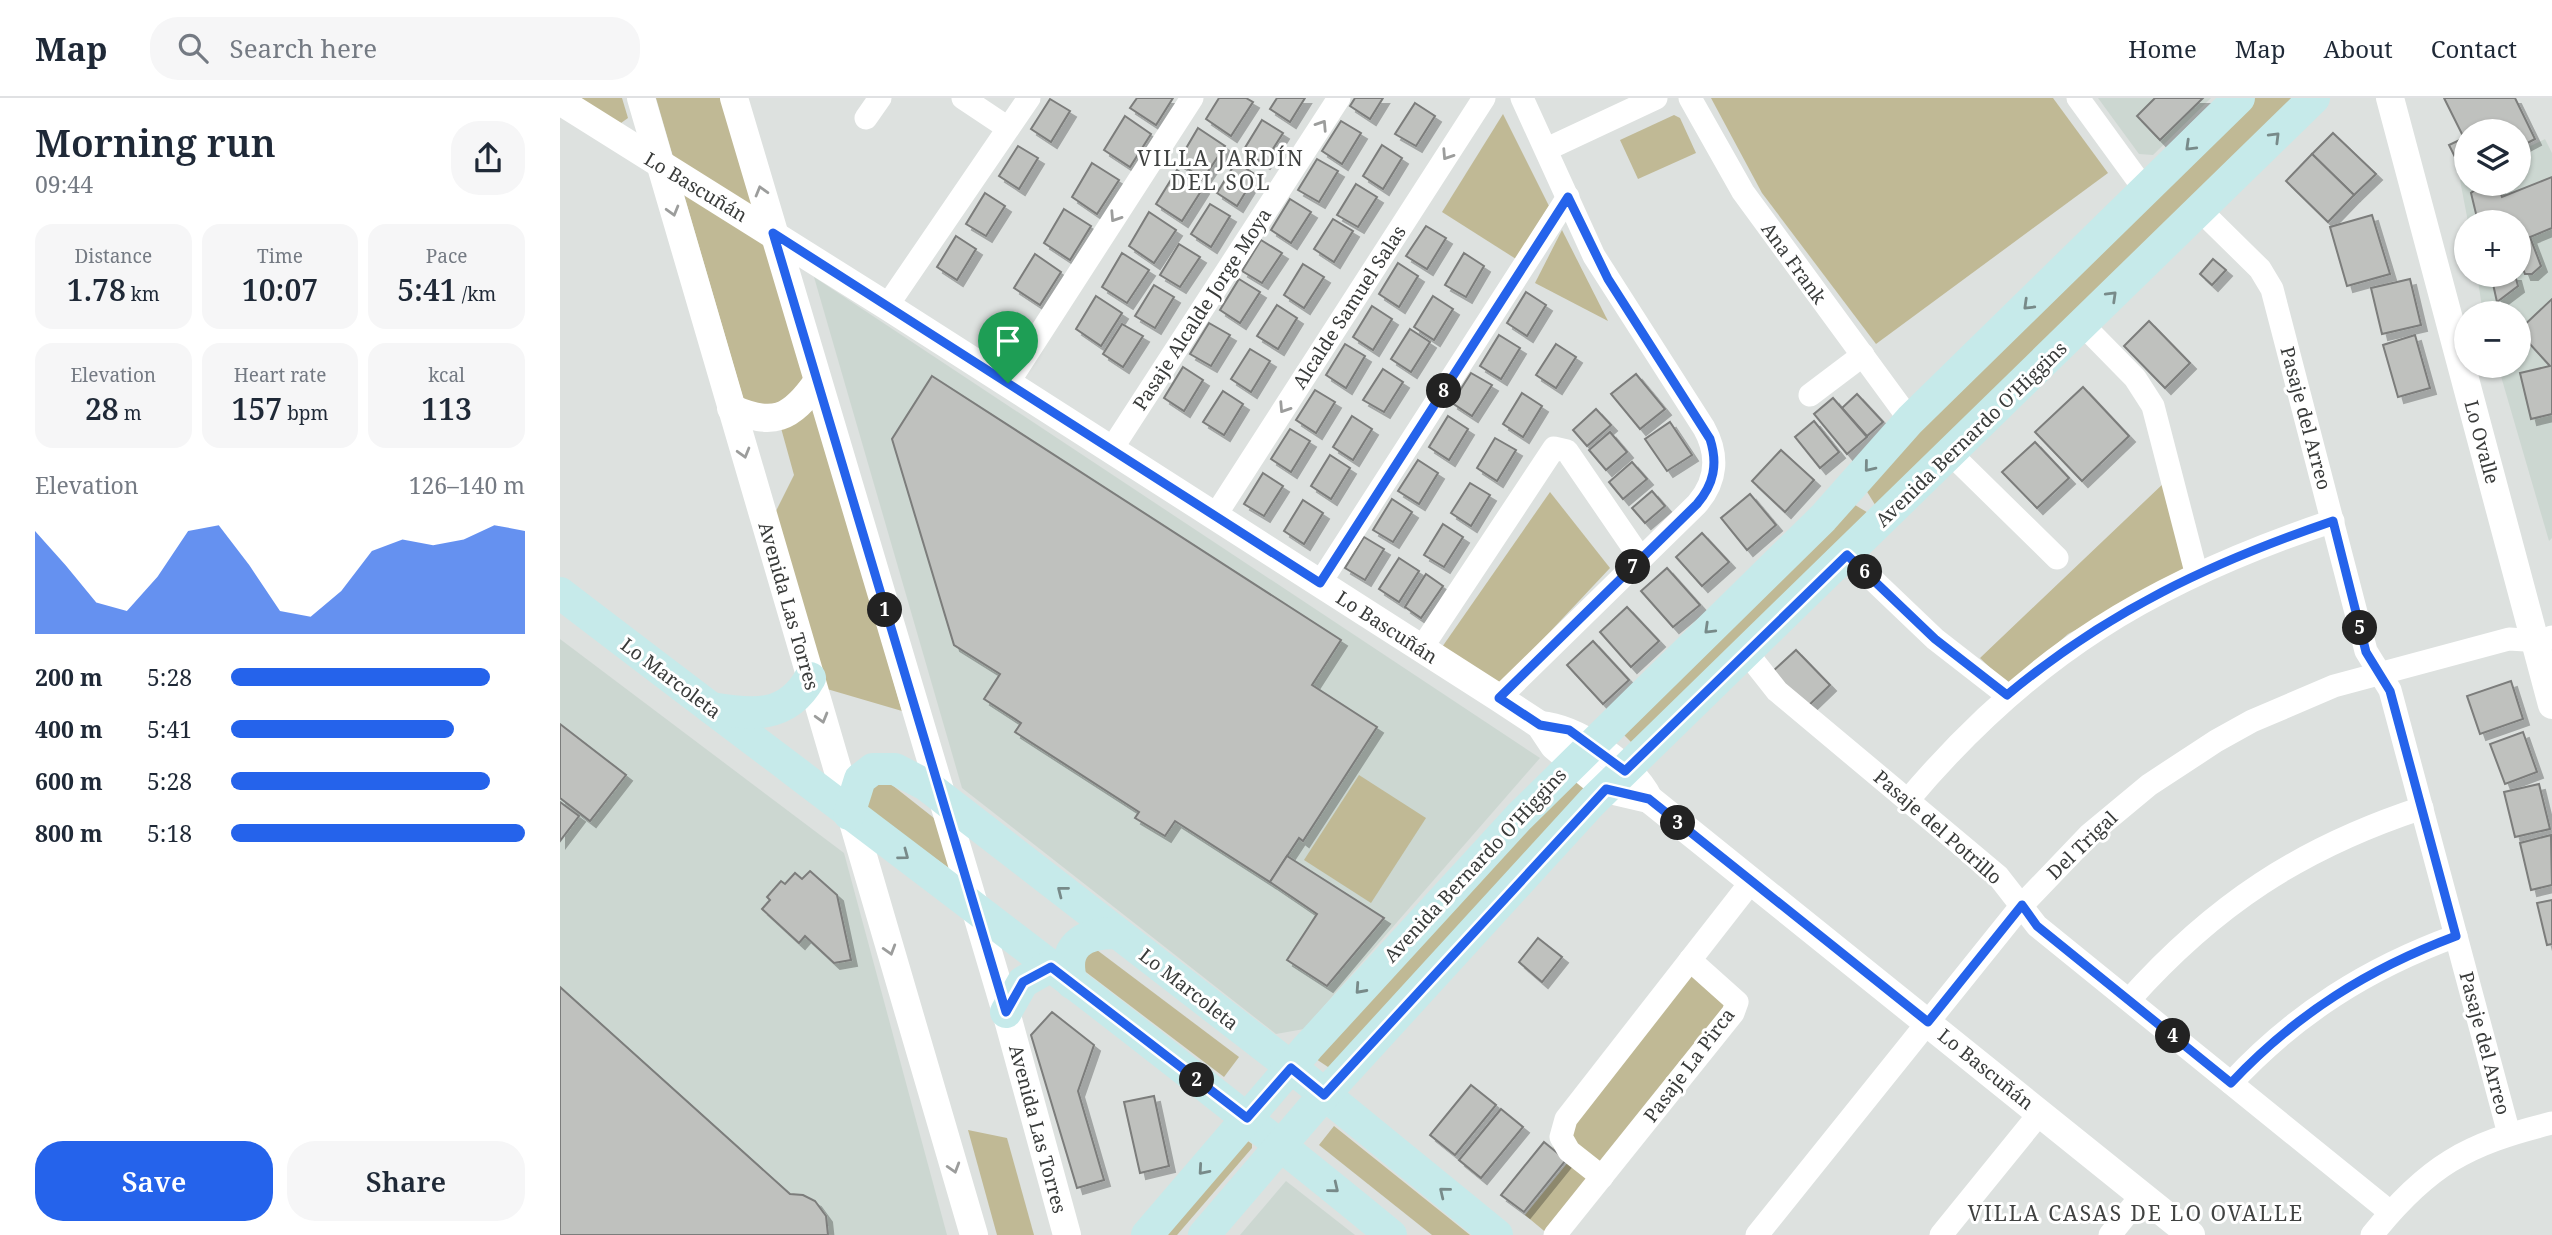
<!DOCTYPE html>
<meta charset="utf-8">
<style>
:root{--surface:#fff;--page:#f6f6f7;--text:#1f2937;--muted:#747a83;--line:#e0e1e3;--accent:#2563eb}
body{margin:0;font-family:"Noto Serif",serif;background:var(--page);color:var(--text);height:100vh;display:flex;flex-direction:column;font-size:26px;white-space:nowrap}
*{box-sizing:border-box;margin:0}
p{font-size:23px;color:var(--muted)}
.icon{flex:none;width:38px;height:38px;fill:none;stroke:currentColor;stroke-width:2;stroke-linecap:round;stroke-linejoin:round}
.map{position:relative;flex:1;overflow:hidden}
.side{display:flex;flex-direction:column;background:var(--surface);width:560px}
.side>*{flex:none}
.buttons{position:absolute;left:1894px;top:21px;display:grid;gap:14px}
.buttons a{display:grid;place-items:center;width:77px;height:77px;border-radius:50%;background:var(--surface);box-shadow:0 2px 5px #0004;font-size:35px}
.pin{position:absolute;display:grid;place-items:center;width:60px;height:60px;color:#fff;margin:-72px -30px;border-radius:50% 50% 50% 0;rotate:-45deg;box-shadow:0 0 7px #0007}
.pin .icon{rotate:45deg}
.km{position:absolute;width:35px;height:35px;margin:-18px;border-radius:50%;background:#222;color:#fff;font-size:19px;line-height:35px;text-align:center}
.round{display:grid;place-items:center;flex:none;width:74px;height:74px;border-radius:28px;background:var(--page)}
.overview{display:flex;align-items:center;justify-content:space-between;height:119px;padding:0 35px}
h1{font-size:38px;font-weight:600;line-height:52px}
.metrics{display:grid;grid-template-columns:repeat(3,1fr);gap:10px;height:119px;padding:7px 35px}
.metrics div{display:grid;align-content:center;border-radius:18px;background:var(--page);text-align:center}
.metrics b{font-size:30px;font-weight:600}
.metrics small{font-size:19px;font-weight:400}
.metrics p{font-size:19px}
.chart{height:196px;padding:14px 35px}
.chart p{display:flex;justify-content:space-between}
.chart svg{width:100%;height:126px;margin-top:7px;fill:var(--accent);opacity:.7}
.primary-button{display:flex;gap:14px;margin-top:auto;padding:14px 35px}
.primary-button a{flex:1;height:80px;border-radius:28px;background:var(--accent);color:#fff;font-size:28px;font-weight:600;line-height:80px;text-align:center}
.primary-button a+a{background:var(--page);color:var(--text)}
ul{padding:0 35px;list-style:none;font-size:23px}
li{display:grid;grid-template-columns:112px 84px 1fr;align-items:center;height:52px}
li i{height:18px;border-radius:9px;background:var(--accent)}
header{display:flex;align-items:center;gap:42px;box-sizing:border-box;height:98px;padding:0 35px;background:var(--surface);border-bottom:2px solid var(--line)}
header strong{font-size:33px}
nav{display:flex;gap:38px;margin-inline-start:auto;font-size:24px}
.search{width:490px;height:63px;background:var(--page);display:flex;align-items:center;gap:18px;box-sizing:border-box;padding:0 24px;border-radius:28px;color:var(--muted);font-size:26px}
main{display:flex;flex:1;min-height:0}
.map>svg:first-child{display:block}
</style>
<header>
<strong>Map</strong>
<div class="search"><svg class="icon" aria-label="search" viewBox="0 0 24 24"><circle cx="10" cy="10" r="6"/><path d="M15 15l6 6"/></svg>Search here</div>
<nav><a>Home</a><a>Map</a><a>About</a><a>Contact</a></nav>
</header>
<main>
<section class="side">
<div class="overview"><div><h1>Morning run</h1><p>09:44</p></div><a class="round"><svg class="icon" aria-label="share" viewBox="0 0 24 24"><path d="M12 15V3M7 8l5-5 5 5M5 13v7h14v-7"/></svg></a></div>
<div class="metrics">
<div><p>Distance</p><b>1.78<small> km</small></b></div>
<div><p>Time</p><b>10:07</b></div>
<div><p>Pace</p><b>5:41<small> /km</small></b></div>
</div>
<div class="metrics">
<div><p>Elevation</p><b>28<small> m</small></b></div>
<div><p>Heart rate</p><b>157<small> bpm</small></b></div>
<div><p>kcal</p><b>113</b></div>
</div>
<div class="chart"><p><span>Elevation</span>126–140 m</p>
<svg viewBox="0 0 160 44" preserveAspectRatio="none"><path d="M0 44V8L10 20L20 33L30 36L40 24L50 8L60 6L70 20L80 36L90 38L100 29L110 15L120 11L130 13L140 11L150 6L160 8V44z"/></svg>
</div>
<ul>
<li><b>200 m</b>5:28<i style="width:88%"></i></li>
<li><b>400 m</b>5:41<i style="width:76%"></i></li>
<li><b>600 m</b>5:28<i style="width:88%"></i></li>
<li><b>800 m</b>5:18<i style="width:100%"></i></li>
</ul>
<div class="primary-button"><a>Save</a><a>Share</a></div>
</section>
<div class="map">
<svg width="1992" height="1137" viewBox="0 0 1992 1137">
<defs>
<filter id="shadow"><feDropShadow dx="6" dy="6" stdDeviation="0" flood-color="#0004"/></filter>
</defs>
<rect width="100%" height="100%" fill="#dde1df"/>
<g fill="#ccd7d1">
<path d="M1538,0H1651L1593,57L1579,56Z"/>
<path d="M1985,41L1992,55V440L1989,443L1938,268H1958V215H1923L1917,177H1958V124H1908L1900,82L1906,80V86H1958V54Z"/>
<path d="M254,179L980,660L744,931L716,936L402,690Z"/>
<path d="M0,541L284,755L387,1137H0Z"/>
<path d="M726,1083L795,1137H680Z"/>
</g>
<g fill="#c0b995">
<path d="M11,0H62L68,20L61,25Z"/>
<path d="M96,0H164L248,286L236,303L186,310Z"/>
<path d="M1151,0H1493L1548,75L1316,246L1202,95Z"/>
<path d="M1692,0H1733L1317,410L1306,392L1350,339Z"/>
<path d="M943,16L989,108L956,161L882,114Z"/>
<path d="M1114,17L1120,20L1136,55L1078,81L1060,42Z"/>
<path d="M1002,132L1048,223L975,185Z"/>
<path d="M254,308L342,613L267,591L215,415L234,377L221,330Z"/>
<path d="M1606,383L1628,473L1508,536L1449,588L1420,560Z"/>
<path d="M990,394L1050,470L941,586L880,552Z"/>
<path d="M1290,404L1310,416L1072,645L1059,632Z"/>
<path d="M1011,676L1031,686L771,971L753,959Z"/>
<path d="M799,677L866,720L811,805L744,762Z"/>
<path d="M305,685L332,687L379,724L389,770L311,715L305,706Z"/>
<path d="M533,849L679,959L664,979L518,868Z"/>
<path d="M1133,874L1174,907L989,1137L965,1117L1009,1063L993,1049Z"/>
<path d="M774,1028L910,1137H872L759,1047Z"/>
<path d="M408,1032L447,1040L474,1137H437Z"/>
<path d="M685,1041L692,1046V1050L617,1137H603Z"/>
</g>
<g fill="#bfc1be" stroke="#7c7d7b" stroke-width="2" filter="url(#shadow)">
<path d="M577,0H613L596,27L570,10Z"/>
<path d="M659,0H686L693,4L671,38L646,21Z"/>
<path d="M717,0H745L730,24L710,11Z"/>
<path d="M795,0H823L810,21L790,8Z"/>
<path d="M1595,0H1643L1600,42L1577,18Z"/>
<path d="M1884,0H1955L1975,41L1958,50V33H1906L1904,77L1889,47L1904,40Z"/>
<path d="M490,1L510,13L491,44L471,31Z"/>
<path d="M855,5L875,18L856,48L835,36Z"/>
<path d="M565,18L591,36L570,69L544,52Z"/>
<path d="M702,22L723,35L704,65L683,53Z"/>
<path d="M781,23L801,35L782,66L762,53Z"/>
<path d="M638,30L665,48L643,81L618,64Z"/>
<path d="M1773,35L1816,76L1794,97L1752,56Z"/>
<path d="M822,47L842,60L823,91L803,78Z"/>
<path d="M458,48L478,60L459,91L439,78Z"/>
<path d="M1752,56L1794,97L1768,124L1726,83Z"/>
<path d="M757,61L778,73L759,104L738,92Z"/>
<path d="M676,64L696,77L677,108L657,95Z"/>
<path d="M532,65L559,82L537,116L512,99Z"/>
<path d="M617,72L643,90L622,123L596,106Z"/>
<path d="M1992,79V130L1970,139L1981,168L1972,176H1965L1958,158V124H1918L1911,95L1923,86H1938L1942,99Z"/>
<path d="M796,86L817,99L798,129L777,117Z"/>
<path d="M425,95L445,108L426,138L406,126Z"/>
<path d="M730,101L751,114L731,145L711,132Z"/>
<path d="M650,106L670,118L651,149L631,136Z"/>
<path d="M504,111L531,128L510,162L484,145Z"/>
<path d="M589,114L616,132L594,165L569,148Z"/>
<path d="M1812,117L1830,176L1787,188L1770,129Z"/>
<path d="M773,121L793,133L774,164L754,151Z"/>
<path d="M866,128L886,140L867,171L846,158Z"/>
<path d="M396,138L416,151L397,182L377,169Z"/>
<path d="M701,142L722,155L702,185L682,173Z"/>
<path d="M619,146L640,159L620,189L600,177Z"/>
<path d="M562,155L589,172L567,205L542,189Z"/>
<path d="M904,155L924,168L906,199L885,187Z"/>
<path d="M475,156L501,174L480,207L454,190Z"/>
<path d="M1653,161L1666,172L1652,187L1640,176Z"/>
<path d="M838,165L858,178L839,209L819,196Z"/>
<path d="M743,166L764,179L744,210L724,197Z"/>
<path d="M1931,177H1955L1958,188L1937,204Z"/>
<path d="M679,181L700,194L680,225L660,212Z"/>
<path d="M1850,181L1861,227L1822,236L1811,190Z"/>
<path d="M594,187L614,199L595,230L575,218Z"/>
<path d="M966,194L986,207L967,238L947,225Z"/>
<path d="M536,198L562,215L541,248L516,231Z"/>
<path d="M873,198L893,211L874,242L854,229Z"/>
<path d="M1992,201V316L1971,321L1960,275L1990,268L1958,233Z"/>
<path d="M717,207L737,220L718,251L697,238Z"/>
<path d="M812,208L832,221L813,252L793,239Z"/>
<path d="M1589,223L1630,265L1605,290L1564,248Z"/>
<path d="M649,225L670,237L651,268L630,256Z"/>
<path d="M562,226L583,238L563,269L543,256Z"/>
<path d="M850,231L870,244L851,274L831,261Z"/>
<path d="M939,237L960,250L941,281L920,268Z"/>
<path d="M1855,237L1870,290L1838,299L1823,247Z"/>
<path d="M785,246L805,258L786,290L766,277Z"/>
<path d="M996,246L1016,259L996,290L976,277Z"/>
<path d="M690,251L710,263L691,294L671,281Z"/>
<path d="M623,269L643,282L624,313L604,300Z"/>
<path d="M823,271L843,284L824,314L803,302Z"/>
<path d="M911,275L932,287L912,318L892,305Z"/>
<path d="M1076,276L1105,311L1080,331L1051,296Z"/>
<path d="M372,278L781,542L752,587L817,629L743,743L739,740L710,784L615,723L605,738L575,720L579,714L455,634L461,625L424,601L440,576L394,547L332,341Z"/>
<path d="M1523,289L1569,338L1522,383L1475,334Z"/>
<path d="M755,292L775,304L756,335L736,322Z"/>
<path d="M663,293L683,306L664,337L643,324Z"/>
<path d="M962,295L982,308L963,339L943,326Z"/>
<path d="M1297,296L1323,324L1307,338L1282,310Z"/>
<path d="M1273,300L1307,339L1287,356L1254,316Z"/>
<path d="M1036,311L1051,327L1027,348L1013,332Z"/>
<path d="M792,318L812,331L793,362L773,349Z"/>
<path d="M888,318L908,331L889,362L869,349Z"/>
<path d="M1254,323L1279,354L1260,370L1235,339Z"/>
<path d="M1110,324L1132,357L1107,373L1085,341Z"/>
<path d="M730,331L750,343L731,374L711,361Z"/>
<path d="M1050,334L1067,354L1046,372L1029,352Z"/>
<path d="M935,340L956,352L937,383L917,370Z"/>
<path d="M1475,344L1509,380L1477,410L1442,374Z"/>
<path d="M1221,352L1254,382L1225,414L1192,383Z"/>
<path d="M770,357L790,370L771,401L751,388Z"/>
<path d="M858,362L878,375L859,406L838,393Z"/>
<path d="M1072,364L1087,381L1063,401L1049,384Z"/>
<path d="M703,375L723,388L704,418L684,406Z"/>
<path d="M910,385L930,397L911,428L891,415Z"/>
<path d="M1092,393L1105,408L1085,425L1072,410Z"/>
<path d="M1190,396L1216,427L1187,452L1161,420Z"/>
<path d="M832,401L852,414L833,444L813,432Z"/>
<path d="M743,402L763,415L744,446L724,433Z"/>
<path d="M883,426L903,439L884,469L864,457Z"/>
<path d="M1142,435L1169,464L1142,488L1116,459Z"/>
<path d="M804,439L824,451L805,482L785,470Z"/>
<path d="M839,460L859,473L839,504L819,491Z"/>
<path d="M1107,470L1140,507L1113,529L1081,493Z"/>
<path d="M866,476L883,488L861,520L845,509Z"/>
<path d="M1067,509L1099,543L1071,569L1040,534Z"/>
<path d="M1033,543L1069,582L1043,606L1007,567Z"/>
<path d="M1236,552L1270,587L1246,610L1212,574Z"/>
<path d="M1951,583L1963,621L1920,636L1907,598Z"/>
<path d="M0,626L66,677L30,723L0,700Z"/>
<path d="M1963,634L1977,674L1945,686L1930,646Z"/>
<path d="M1979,686L1990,731L1955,739L1944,694Z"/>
<path d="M0,704L19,718L0,743Z"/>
<path d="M1991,737L1992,787L1971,792L1960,745Z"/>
<path d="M727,758L824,820L767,888L727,862L757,816L710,784Z"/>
<path d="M250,773L277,797L291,862L274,865L245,838L239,845L202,811L210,802L207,799L221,783L225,786L235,775L242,781Z"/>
<path d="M1992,802V846L1987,847L1977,805Z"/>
<path d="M978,840L1002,859L982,884L959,864Z"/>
<path d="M0,889L230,1096L243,1097L255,1103L266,1118L268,1137H0Z"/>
<path d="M492,914L534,947L518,993L544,1082L517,1090L471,937Z"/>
<path d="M911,987L936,1007L895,1057L870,1037Z"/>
<path d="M594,998L609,1068L580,1075L564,1004Z"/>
<path d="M941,1011L963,1029L921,1080L899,1062Z"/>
<path d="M984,1044L1006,1062L964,1114L941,1097Z"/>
</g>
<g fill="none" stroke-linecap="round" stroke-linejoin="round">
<g stroke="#fff" stroke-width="23">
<path d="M403,0L448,30"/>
<path d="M1130,0L1183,94L1350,322"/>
<path d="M1518,0L1585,92"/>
<path d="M306,20L320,0"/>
<path d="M987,51L1096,0"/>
<path d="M1640,112L1700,171L1712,191L1806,553L1830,592L1949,1036"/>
<path d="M327,208L469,0"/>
<path d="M1523,227L1575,280L1593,308L1636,474"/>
<path d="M448,285L632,0"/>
<path d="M1250,297L1303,257"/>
<path d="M551,352L779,0"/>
<path d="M1391,356L1497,460"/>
<path d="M655,418L924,0"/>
<path d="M1287,457L1375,541L1447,597"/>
<path d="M760,485L1008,99"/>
<path d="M861,551L994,350L1007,353L1081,461"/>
<path d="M1187,555L1217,593L1438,778L1477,828L1830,1114"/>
<path d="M939,600L1137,406C1157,383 1159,357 1144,330L1034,158L962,0"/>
<path d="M1348,702C1471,556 1593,483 1773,423"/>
<path d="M1569,902C1654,807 1740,750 1862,710"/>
<path d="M1671,985C1735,916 1808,870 1896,838"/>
<path d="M1042,1079L1009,1053L1001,1039L1006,1021L1191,784"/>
<path d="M995,1137L1173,915L1177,904L1130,862"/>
<path d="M1197,1137L1462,807L1530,736L1589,687L1656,643L1692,623L1774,588L1949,541L1982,543L1992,539"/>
<path d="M1381,1137L1480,1015"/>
<path d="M1550,1137L1582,1097"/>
<path d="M1812,1137C1867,1068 1906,1046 1992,1025"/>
</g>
<g stroke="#fff" stroke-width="28">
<path d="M81,0L414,1137"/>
<path d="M174,0L446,914L507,1137"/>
<path d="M1830,0L1992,607"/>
<path d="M0,3L327,208L939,600L980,627L994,648L1046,691L1089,701"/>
<path d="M171,310C213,329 231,321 257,284"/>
<path d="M980,627C1017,630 1073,668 1089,701L1631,1137"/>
</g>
<g stroke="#c6eaea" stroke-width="32">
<path d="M0,495C278,708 561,915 831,1137"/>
<path d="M151,610C192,617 227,621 250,580"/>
<path d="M289,716L300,681L313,671H335L366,687L731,969L937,1137"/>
<path d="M512,885C501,849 522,835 555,835"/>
<path d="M446,914L463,884L491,868"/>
<path d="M587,1137L748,949L959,719L1263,420L1350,322L1679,0"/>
<path d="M644,1137L764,997L1032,704L1754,0"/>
</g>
</g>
<defs><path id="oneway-chevron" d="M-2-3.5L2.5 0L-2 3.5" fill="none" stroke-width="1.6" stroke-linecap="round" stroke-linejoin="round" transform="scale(1.75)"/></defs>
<g stroke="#9c9d9c">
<use href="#oneway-chevron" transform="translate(762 27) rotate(-57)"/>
<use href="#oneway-chevron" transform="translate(887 57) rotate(123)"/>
<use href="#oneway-chevron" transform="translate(201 93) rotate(-106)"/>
<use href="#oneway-chevron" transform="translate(113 113) rotate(74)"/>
<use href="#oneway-chevron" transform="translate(555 119) rotate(123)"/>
<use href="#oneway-chevron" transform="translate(724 310) rotate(123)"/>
<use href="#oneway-chevron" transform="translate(184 355) rotate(74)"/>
<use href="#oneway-chevron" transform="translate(262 620) rotate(74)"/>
<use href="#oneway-chevron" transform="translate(330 852) rotate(73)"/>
<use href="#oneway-chevron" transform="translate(394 1070) rotate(73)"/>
</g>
<g stroke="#788a89">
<use href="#oneway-chevron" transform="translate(1715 39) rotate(-45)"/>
<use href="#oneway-chevron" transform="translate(1630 48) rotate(136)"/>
<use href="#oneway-chevron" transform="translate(1552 198) rotate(-44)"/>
<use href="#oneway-chevron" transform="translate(1468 207) rotate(136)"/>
<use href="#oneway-chevron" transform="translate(1309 369) rotate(129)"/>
<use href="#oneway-chevron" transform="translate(1149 531) rotate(136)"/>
<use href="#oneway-chevron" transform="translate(344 757) rotate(37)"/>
<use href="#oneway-chevron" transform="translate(502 793) rotate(-142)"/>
<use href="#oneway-chevron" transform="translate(800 891) rotate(132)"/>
<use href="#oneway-chevron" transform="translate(643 1072) rotate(131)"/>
<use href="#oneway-chevron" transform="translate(774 1090) rotate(39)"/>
<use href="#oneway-chevron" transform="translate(884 1094) rotate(-141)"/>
</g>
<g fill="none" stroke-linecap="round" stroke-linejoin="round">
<defs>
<path id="route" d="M1008,99L1048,181L1150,341C1158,366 1154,386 1137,406L939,600L980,627L1009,632L1065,673L1287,457L1375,541L1447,597C1548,513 1650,465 1773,423L1806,554L1830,593L1896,838C1808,871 1736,916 1671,985L1477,828L1462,807L1368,924L1089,701L1046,691L764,997L731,970L687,1020L491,869L463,884L446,914L213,135L760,485Z"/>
</defs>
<use href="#route" stroke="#fff" stroke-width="14"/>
<use href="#route" stroke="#2563eb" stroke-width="9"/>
</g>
<g text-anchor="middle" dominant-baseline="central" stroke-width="6" stroke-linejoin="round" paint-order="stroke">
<g font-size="19" fill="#393b3a" stroke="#fff">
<text transform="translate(136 89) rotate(31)">Lo Bascuñán</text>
<text transform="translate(1234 165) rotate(54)">Ana Frank</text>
<text transform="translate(789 209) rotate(-57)">Alcalde Samuel Salas</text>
<text transform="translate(642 211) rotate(-57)">Pasaje Alcalde Jorge Moya</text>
<text transform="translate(1746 320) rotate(75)">Pasaje del Arreo</text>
<text transform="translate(1411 336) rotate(-44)">Avenida Bernardo O'Higgins</text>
<text transform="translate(1922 344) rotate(75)">Lo Ovalle</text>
<text transform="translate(229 508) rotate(74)">Avenida Las Torres</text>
<text transform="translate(827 529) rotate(33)">Lo Bascuñán</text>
<text transform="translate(111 580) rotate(37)">Lo Marcoleta</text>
<text transform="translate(1378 729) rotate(41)">Pasaje del Potrillo</text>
<text transform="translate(1522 747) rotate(-44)">Del Trigal</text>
<text transform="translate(915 767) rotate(-47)">Avenida Bernardo O'Higgins</text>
<text transform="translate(629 891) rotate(38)">Lo Marcoleta</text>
<text transform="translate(1925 945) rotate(75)">Pasaje del Arreo</text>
<text transform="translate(1129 967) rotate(-53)">Pasaje La Pirca</text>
<text transform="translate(1426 971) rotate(39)">Lo Bascuñán</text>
<text transform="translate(478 1031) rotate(75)">Avenida Las Torres</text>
</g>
<g font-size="21" letter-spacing="2" fill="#404241" stroke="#fff">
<text x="661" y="60">VILLA JARDÍN<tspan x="661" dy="24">DEL SOL</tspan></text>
<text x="1576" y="1115">VILLA CASAS DE LO OVALLE</text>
</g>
</g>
</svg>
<div class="buttons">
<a><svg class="icon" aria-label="layers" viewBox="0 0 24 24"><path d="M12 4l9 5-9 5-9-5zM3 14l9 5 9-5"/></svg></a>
<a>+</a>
<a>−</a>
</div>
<div class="pin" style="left:448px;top:285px;background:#1e9e55"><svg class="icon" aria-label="arrive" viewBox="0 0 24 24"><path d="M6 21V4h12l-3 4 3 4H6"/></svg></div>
<b class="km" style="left:325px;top:512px">1</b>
<b class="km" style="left:637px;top:982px">2</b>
<b class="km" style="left:1118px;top:725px">3</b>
<b class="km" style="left:1613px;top:938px">4</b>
<b class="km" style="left:1800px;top:530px">5</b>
<b class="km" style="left:1305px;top:474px">6</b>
<b class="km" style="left:1073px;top:469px">7</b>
<b class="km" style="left:884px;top:293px">8</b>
</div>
</main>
